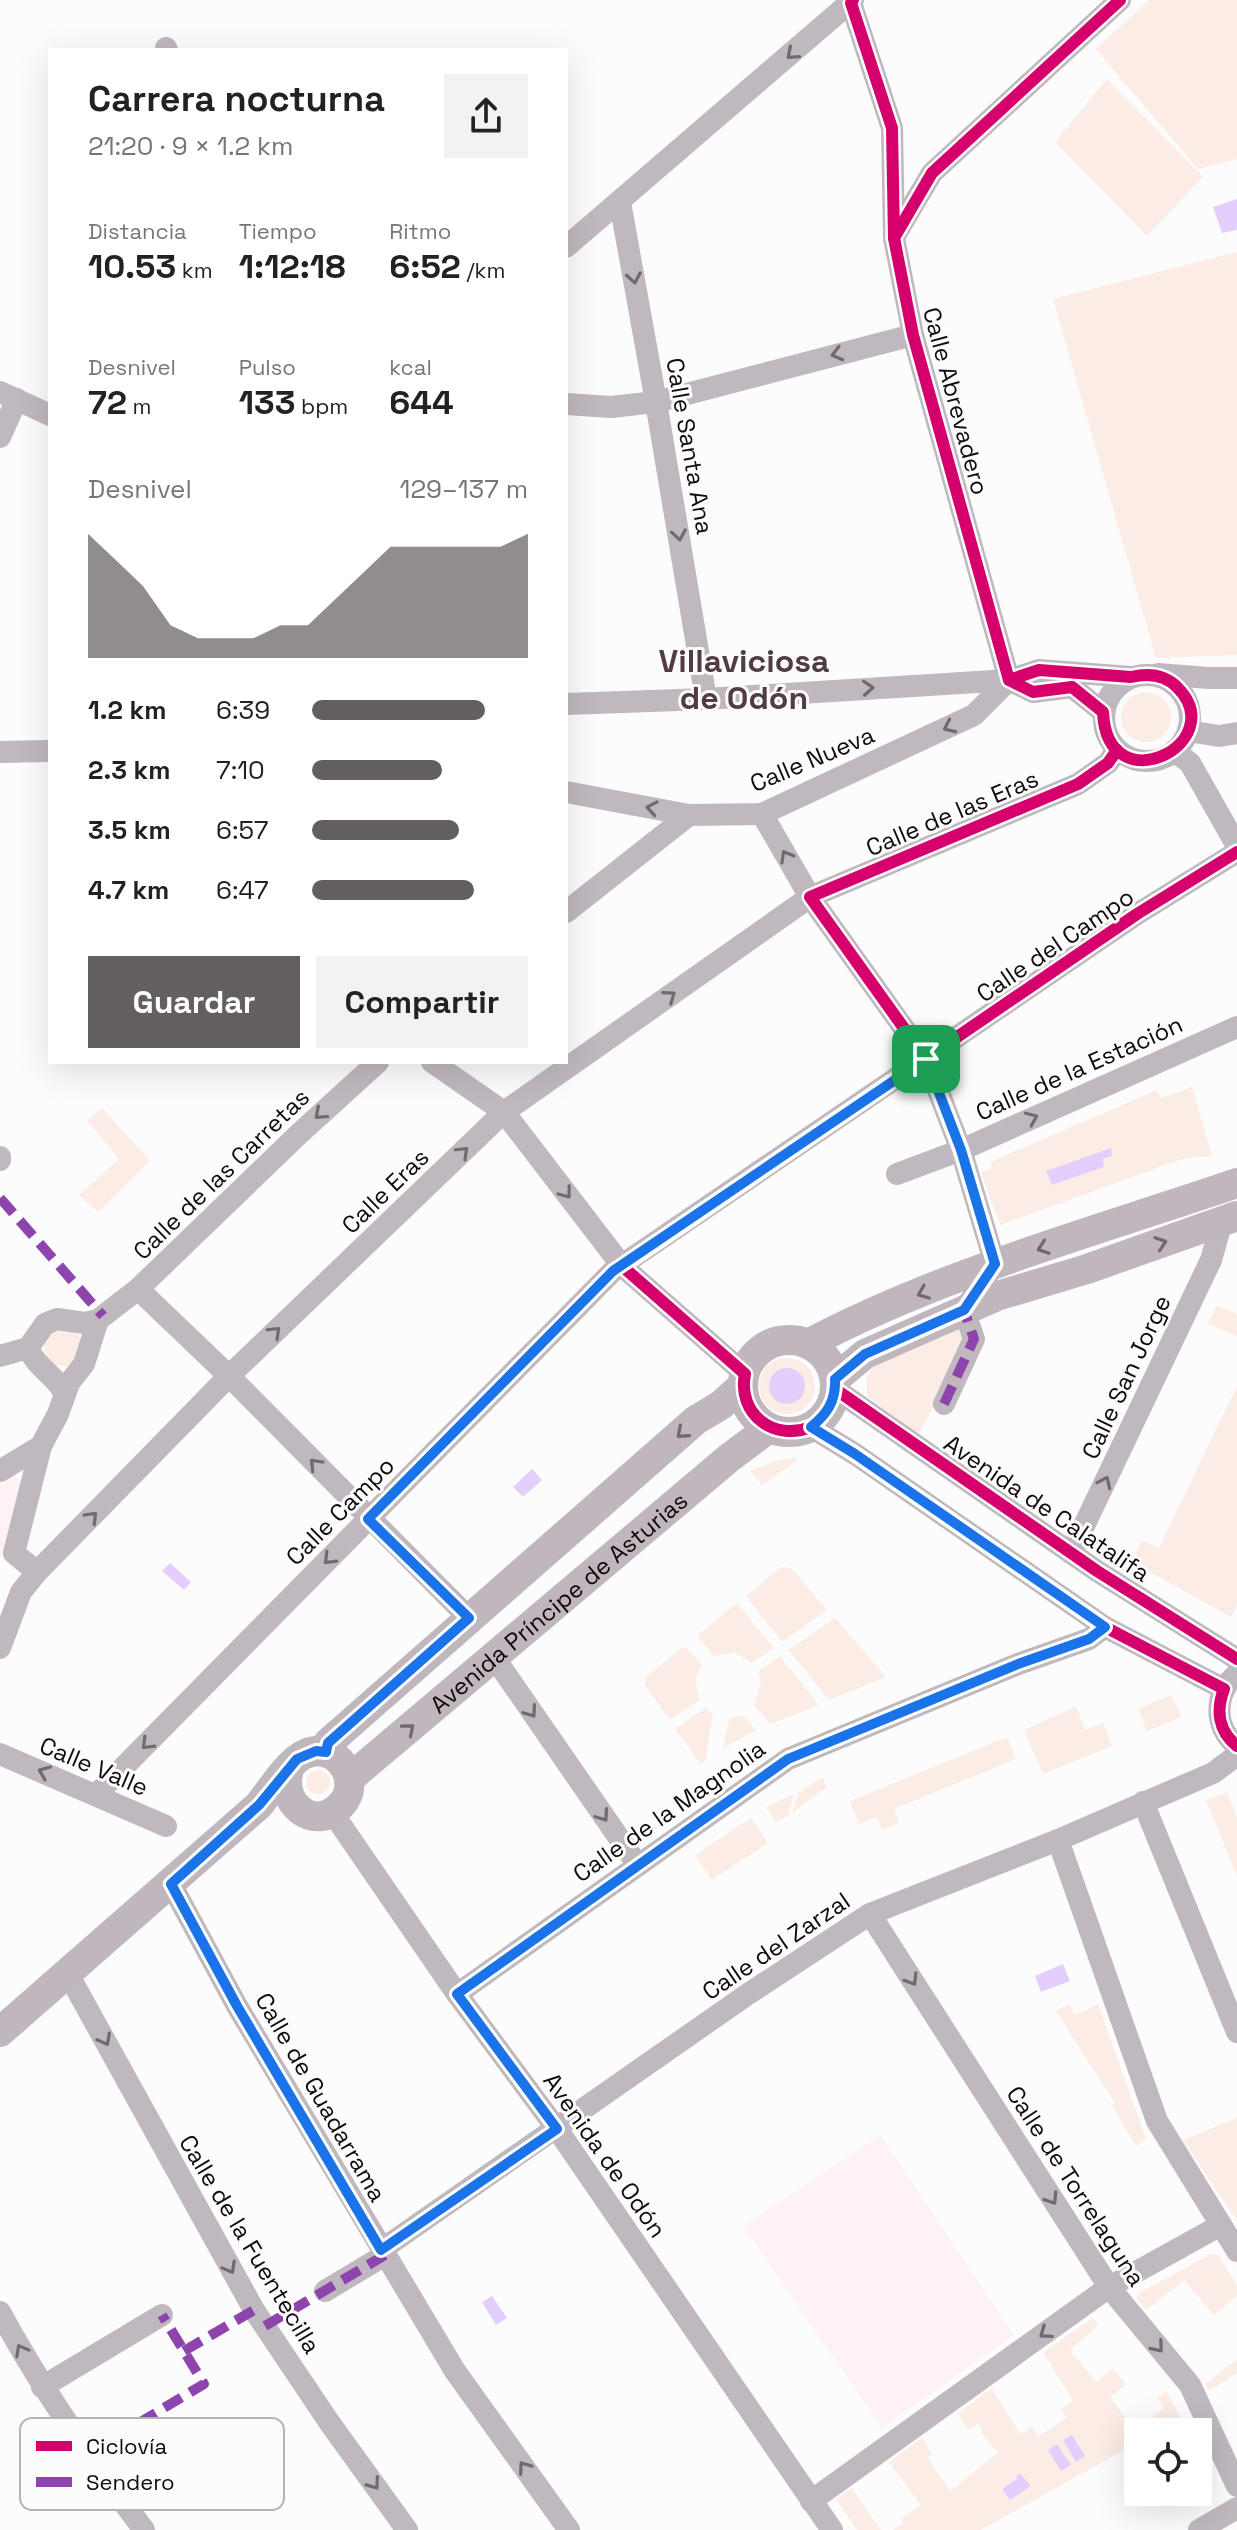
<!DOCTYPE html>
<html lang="es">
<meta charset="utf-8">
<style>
:root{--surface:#fff;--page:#f2f2f2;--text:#222;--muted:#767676;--accent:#635e60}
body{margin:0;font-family:"Space Grotesk",sans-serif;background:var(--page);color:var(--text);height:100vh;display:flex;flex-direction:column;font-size:30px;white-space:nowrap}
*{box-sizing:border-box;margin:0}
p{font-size:26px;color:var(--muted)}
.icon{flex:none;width:44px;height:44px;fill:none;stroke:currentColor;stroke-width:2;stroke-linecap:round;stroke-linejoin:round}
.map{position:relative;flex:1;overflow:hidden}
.panel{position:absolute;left:48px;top:48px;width:520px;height:1016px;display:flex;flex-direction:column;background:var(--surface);border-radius:0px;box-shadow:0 8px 32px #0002}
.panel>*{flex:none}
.fabs{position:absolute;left:1124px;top:2418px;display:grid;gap:16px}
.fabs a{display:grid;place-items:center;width:88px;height:88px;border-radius:0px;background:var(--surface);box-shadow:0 8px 32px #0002;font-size:40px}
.pin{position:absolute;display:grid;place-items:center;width:68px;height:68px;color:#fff;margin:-34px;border-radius:16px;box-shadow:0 4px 12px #0006}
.round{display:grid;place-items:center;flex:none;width:84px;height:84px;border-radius:0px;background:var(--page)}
.overview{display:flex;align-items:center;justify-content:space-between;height:136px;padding:0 40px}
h1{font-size:36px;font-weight:700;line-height:60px}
.metrics{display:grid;grid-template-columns:repeat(3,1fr);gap:12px;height:136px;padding:8px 40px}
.metrics div{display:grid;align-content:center}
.metrics b{font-size:34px;font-weight:700}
.metrics small{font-size:22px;font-weight:400}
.metrics p{font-size:22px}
.chart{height:224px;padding:16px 40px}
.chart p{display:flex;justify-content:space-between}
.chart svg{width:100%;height:144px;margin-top:8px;fill:var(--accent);opacity:.7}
.button{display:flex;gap:16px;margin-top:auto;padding:16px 40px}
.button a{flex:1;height:92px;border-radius:0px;background:var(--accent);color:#fff;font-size:32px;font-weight:700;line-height:92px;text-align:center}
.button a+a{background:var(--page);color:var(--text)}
ul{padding:0 40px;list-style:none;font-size:26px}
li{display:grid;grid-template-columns:128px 96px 1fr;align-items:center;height:60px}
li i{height:20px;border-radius:10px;background:var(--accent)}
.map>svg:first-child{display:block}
</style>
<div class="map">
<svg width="1237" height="2530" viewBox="0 0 1237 2530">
<rect width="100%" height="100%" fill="#fcfcfc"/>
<g fill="#fef2f5">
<path d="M12,1473L23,1483L0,1561V1481Z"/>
<path d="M881,2135L1014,2335L882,2428L743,2226Z"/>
</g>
<g fill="#fbede5">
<path d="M1149,0H1237V159L1198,169L1096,49Z"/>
<path d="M1107,79L1203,177L1147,236L1055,142Z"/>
<path d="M1237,252V655L1156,658L1053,299Z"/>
<circle cx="1146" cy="717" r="25"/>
<path d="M1192,1087L1212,1156L1182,1159L1000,1225L981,1172L992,1168L990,1162L1157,1090L1161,1098Z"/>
<path d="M102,1108L150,1161L98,1212L79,1195L119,1159L87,1120Z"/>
<path d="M1217,1305L1237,1314V1337L1208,1323Z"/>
<path d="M959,1326L966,1346L918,1435L867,1396L866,1379L874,1364Z"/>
<circle cx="63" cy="1347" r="19"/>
<circle cx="787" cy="1386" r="28"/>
<path d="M1237,1386V1605L1231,1617L1132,1562L1142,1540L1159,1548Z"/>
<path d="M796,1457L798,1460L762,1485L750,1471L775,1461Z"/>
<path d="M781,1567L791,1568L827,1610L782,1642L746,1596Z"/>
<path d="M737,1603L774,1648L752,1663L735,1653L714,1656L699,1638V1634Z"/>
<path d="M835,1618L886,1677L829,1700L789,1650Z"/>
<path d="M683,1647L687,1648L702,1665L695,1679L699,1700L670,1720L645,1685L646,1677Z"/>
<path d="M780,1656L819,1705L770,1724L754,1705L761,1682L758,1672Z"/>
<path d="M1171,1695L1182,1717L1147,1731L1138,1709Z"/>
<path d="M1076,1706L1085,1730L1103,1723L1112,1746L1043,1774L1024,1730Z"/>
<path d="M705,1708L713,1715L705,1761L701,1764L675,1729Z"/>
<path d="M743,1715L756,1730L723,1748L729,1719Z"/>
<path d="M1007,1737L1016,1759L894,1809L899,1823L882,1830L877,1817L859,1824L850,1801Z"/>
<circle cx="318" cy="1782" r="12"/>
<path d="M823,1777L827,1787L792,1813L798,1793Z"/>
<path d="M1227,1792L1237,1818V1876L1206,1800Z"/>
<path d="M794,1794L788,1815L776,1823L766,1807Z"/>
<path d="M751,1818L768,1843L712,1880L695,1855Z"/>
<path d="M1069,2004L1075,2015L1098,2004L1146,2139L1136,2146L1112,2106L1115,2103L1056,2011Z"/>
<path d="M1237,2118V2221L1183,2140Z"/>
<path d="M1211,2254L1218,2255L1237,2285V2296L1214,2315L1184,2280L1147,2310L1137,2299L1139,2293Z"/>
<path d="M1093,2318L1098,2326L1070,2350L1096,2382L1113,2368L1126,2384L1110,2398L1136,2430L1164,2408L1157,2398L1166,2391L1181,2418L1156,2432H1138V2442L981,2530H893L903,2523L901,2519L921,2505L889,2462L922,2438L932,2453L927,2458L951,2491L998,2452L981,2433L983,2431L978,2423L968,2430L958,2413L992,2388L1020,2434L1032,2427L1038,2436L1067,2418L1061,2409L1073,2401L1043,2352Z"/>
<path d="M1237,2359V2373L1209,2391L1205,2384Z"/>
<path d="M852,2488L881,2530H857L836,2499Z"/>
</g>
<g fill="#e4cefe">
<path d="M1237,199V230L1222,233L1213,207Z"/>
<path d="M1111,1148L1112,1156L1103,1159L1104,1167L1052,1185L1046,1171Z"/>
<circle cx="787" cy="1386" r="18"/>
<path d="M532,1469L542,1480L523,1497L513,1487Z"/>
<path d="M170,1563L191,1582L184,1590L162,1571Z"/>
<path d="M1063,1964L1070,1981L1041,1992L1035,1976Z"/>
<path d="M492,2296L507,2318L496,2325L482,2302Z"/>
<path d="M1072,2435L1085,2456L1076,2462L1063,2440Z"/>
<path d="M1057,2444L1071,2465L1061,2471L1048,2450Z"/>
<path d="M1020,2473L1031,2486L1010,2500L1002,2489L1017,2479L1016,2476Z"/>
</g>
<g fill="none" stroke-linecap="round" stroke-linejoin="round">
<g stroke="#c0b8bf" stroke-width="22">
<path d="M851,3L892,128L894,238L913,335L1009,680"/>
<path d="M166,48L167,50"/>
<path d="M620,202L656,402L706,699"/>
<path d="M894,237L932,173L1120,0"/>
<path d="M566,247L853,0"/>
<path d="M0,392L50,415"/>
<path d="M566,404L611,407L656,402L913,335"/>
<path d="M0,437L17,399"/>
<path d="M1158,674L1209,678H1237"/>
<circle cx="1147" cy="718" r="43"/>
<path d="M566,704L706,699L1009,680L1033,692L1072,687L1103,712"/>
<path d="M1188,731L1219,736L1237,733"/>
<path d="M1174,751L1190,763L1237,846"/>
<path d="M0,752L50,751"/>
<path d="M566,792L689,815L762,814L974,715L1009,680L1039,670L1131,677"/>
<path d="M762,814L810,897L926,1059L961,1150L995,1264L964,1310L974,1339L944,1404"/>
<path d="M566,912L689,815"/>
<path d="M432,1062L504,1112L622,1266L745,1374"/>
<path d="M0,1157V1160"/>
<path d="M897,1174L961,1150L1237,1027"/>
<path d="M138,1289L229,1376L469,1618"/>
<path d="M28,1348L45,1324L57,1319L85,1323L98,1320L138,1289L300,1133L378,1062"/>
<path d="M28,1348C38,1370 55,1374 65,1394"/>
<path d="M0,1356L28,1348"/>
<path d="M835,1389L1097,1571L1237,1659"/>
<path d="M811,1427L855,1454L1105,1627L1224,1689"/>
<path d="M0,1471L41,1446"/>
<path d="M1071,1553L1211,1260L1222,1221"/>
<path d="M37,1572L14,1553L41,1446L58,1414L69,1383L84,1364L98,1320"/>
<path d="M0,1648L21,1592L37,1572L229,1376L504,1112L810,897L1078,784L1108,763L1117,750"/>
<path d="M494,1657L637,1864"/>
<path d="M1237,1674C1214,1693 1213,1727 1237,1746"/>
<path d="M0,1754L166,1826"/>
<path d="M97,1794L613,1271L1137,914L1237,852"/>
<path d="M1143,1802L1237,2032"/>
<path d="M332,1812L457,1994L557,2129L832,2530"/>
<path d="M1058,1840L1157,2121L1237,2251"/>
<path d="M171,1884L237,2006L455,2371L569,2530"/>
<path d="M870,1914L1109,2287L1190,2385L1237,2486"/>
<path d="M67,1972L254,2310L329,2422L407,2530"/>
<path d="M457,1994L788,1759L1018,1664L1089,1639L1105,1627"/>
<path d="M381,2250L748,1994L870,1914L1058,1840L1213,1773L1237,1755"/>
<path d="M325,2291L385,2255"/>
<path d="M0,2312C42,2390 91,2460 144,2530"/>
<path d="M42,2387L162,2315"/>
<path d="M811,2501L1109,2287L1221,2225"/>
<path d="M1199,2530L1237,2508"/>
</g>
<g stroke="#c0b6be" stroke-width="30">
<circle cx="789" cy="1386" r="46"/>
<path d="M808,1344C942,1273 1094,1232 1237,1183"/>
<path d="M835,1379L865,1354L997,1296L1087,1269L1237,1216"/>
<path d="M326,1752L328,1743L696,1420L721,1405L743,1385"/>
<path id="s1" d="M349,1779L729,1458L769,1428"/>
<path d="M0,2032L259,1805C270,1791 289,1761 305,1754C336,1740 364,1781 341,1805C314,1834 276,1802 290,1767"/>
</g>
<g stroke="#8e44ad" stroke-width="10" stroke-dasharray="20 10" stroke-linecap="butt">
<path d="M0,1198L103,1316"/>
<path d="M944,1404L974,1339L964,1310"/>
<path d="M265,2326L385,2255"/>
<path d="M184,2351L254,2310"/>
<path d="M87,2454L204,2384L162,2315"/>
</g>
<defs>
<g id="cycleway">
<path d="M853,0L851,3L892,128L894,238L913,335L1009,680"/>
<path d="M894,238L932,173L1120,0"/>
<path d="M1039,670L1131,677C1148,673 1164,674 1177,687C1233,743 1107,806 1103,712L1072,687L1033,692L1009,680Z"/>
<path d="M1117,750L1108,763L1078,784L810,897L926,1059L961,1150L995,1264L964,1310L865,1354L835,1379V1389L1097,1571L1237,1659"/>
<path d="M1237,852L1137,914L622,1266L745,1374C737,1414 774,1442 811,1427L855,1454L1105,1627L1224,1689C1216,1710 1218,1731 1237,1746"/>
</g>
</defs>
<use href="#cycleway" stroke="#fcfcfc" stroke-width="17"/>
<use href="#cycleway" stroke="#d6006c" stroke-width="12"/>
</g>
<defs><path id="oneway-chevron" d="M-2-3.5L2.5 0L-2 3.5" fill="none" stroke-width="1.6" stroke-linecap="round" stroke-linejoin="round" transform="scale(2)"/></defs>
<g stroke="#71696e">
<use href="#oneway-chevron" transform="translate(792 54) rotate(139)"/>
<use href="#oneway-chevron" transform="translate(634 278) rotate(80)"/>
<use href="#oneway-chevron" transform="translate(837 354) rotate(165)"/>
<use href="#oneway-chevron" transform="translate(679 535) rotate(81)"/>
<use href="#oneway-chevron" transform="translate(868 688) rotate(-4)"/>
<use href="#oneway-chevron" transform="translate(949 727) rotate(155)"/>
<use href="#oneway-chevron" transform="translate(652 808) rotate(-170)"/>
<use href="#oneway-chevron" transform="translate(786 856) rotate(-120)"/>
<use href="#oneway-chevron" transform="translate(670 996) rotate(-35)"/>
<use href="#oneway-chevron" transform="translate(320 1114) rotate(138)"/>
<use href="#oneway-chevron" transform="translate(1032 1118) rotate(-24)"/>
<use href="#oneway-chevron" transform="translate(463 1152) rotate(-44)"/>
<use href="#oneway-chevron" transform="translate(566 1193) rotate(53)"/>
<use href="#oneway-chevron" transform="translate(275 1332) rotate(-44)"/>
<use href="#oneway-chevron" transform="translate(315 1464) rotate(-134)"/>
<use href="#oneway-chevron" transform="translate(1105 1482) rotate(-65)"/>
<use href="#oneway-chevron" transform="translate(92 1517) rotate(-46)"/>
<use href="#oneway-chevron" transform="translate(329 1559) rotate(135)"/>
<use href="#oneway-chevron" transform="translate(531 1712) rotate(55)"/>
<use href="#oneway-chevron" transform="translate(147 1744) rotate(135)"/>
<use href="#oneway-chevron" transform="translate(44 1772) rotate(-158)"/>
<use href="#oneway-chevron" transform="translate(603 1816) rotate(55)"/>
<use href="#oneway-chevron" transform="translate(912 1980) rotate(58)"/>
<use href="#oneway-chevron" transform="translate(105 2040) rotate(62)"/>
<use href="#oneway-chevron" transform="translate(1052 2199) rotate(57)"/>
<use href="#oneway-chevron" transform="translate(230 2268) rotate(61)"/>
<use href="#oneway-chevron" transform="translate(1045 2333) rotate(144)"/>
<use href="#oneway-chevron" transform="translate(1158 2347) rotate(50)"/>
<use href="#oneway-chevron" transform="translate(21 2350) rotate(-119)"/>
<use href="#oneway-chevron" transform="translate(524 2467) rotate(-126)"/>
<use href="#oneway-chevron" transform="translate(374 2484) rotate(54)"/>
</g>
<g stroke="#71686e">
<use href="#oneway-chevron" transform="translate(1161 1243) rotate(-19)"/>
<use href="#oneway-chevron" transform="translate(1043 1248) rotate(161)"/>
<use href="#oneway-chevron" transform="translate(923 1293) rotate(158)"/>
<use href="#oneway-chevron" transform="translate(682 1433) rotate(139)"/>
<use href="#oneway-chevron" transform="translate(409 1729) rotate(-40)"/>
</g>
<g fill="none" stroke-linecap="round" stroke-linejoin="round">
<defs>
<path id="route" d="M926,1059L961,1150L995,1264L964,1310L865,1354L835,1379C836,1401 827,1414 811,1427L855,1454L1105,1627L1089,1639L1018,1664L788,1759L457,1994L557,2129L381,2250L237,2006L171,1884L259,1805L297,1759L316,1751L326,1752L328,1743L469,1618L368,1519L613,1271Z"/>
</defs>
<use href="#route" stroke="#fff" stroke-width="16"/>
<use href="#route" stroke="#1a73e8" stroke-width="10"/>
</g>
<g text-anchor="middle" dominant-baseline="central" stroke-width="6" stroke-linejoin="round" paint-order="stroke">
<g font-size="24" fill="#11090c" stroke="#fcfcfc">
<text transform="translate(956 401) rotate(75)">Calle Abrevadero</text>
<text transform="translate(690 446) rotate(80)">Calle Santa Ana</text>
<text transform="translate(812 759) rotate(-23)">Calle Nueva</text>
<text transform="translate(952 813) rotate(-23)">Calle de las Eras</text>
<text transform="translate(1055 945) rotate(-34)">Calle del Campo</text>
<text transform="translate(1079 1068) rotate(-24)">Calle de la Estación</text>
<text transform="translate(221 1174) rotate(-44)">Calle de las Carretas</text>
<text transform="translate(385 1191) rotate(-44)">Calle Eras</text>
<text transform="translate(1126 1377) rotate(-65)">Calle San Jorge</text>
<text transform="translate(1047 1508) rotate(34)">Avenida de Calatalifa</text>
<text transform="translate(340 1511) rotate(-45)">Calle Campo</text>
<text stroke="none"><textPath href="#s1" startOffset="274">Avenida Príncipe de Asturias</textPath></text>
<text transform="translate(94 1766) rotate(23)">Calle Valle</text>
<text transform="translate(669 1811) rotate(-35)">Calle de la Magnolia</text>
<text transform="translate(776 1946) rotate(-34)">Calle del Zarzal</text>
<text transform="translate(321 2097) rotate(60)">Calle de Guadarrama</text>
<text transform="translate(605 2155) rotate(55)">Avenida de Odón</text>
<text transform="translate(1076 2186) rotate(57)">Calle de Torrelaguna</text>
<text transform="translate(250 2244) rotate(59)">Calle de la Fuentecilla</text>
</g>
<g font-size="32" font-weight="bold" fill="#523c43" stroke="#fcfcfc">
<text x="744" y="661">Villaviciosa<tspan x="744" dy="37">de Odón</tspan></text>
</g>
</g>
<rect x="20" y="2418" width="264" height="92" rx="12" fill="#fcfcfc" stroke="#b6b3b4" stroke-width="2"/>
<rect x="36" y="2441" width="36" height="10" fill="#d6006c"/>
<rect x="36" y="2477" width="36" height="10" fill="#8e44ad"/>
<g font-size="22" fill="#11090c">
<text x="86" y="2454">Ciclovía</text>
<text x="86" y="2490">Sendero</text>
</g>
</svg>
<div class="fabs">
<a><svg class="icon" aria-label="locate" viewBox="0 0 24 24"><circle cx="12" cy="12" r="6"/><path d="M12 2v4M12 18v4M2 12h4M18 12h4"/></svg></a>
</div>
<div class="pin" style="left:926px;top:1059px;background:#1e9e55"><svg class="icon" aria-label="arrive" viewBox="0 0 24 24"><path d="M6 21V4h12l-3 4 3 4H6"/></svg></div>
<section class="panel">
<div class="overview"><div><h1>Carrera nocturna</h1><p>21:20 · 9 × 1.2 km</p></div><a class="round"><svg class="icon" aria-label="share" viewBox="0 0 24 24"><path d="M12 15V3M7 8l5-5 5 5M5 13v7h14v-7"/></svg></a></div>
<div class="metrics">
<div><p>Distancia</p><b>10.53<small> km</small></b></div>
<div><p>Tiempo</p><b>1:12:18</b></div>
<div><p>Ritmo</p><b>6:52<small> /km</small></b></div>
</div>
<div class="metrics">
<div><p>Desnivel</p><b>72<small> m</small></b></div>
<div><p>Pulso</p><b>133<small> bpm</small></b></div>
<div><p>kcal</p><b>644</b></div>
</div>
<div class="chart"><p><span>Desnivel</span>129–137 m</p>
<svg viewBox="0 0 160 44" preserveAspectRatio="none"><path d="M0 44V6L10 14L20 22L30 34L40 38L50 38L60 38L70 34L80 34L90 26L100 18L110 10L120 10L130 10L140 10L150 10L160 6V44z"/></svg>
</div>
<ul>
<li><b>1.2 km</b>6:39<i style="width:80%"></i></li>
<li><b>2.3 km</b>7:10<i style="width:60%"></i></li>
<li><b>3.5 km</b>6:57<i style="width:68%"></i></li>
<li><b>4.7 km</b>6:47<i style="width:75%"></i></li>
</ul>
<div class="button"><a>Guardar</a><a>Compartir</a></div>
</section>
</div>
